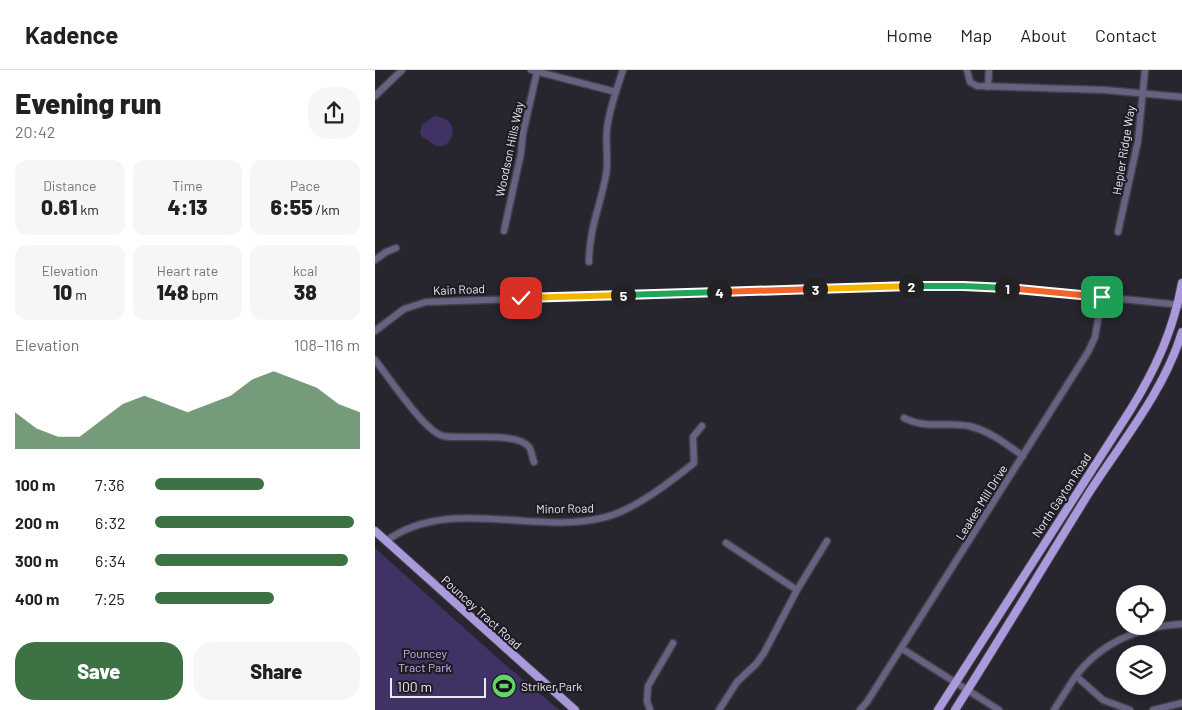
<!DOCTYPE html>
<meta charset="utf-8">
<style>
:root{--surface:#fff;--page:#f6f6f6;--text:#202124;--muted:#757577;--line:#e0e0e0;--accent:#3d7244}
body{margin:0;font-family:Barlow,sans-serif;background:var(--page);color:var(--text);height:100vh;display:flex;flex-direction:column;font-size:19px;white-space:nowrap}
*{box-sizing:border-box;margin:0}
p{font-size:16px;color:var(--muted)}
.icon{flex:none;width:28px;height:28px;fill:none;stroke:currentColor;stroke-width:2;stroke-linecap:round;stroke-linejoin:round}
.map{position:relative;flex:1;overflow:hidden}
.drawer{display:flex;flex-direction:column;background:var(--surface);width:375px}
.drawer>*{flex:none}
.fabs{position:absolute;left:741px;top:515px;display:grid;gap:10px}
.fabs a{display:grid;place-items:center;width:50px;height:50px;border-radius:50%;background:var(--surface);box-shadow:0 2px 12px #0003;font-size:25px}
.scale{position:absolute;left:15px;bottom:12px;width:96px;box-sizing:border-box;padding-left:5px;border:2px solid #eae9ef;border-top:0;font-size:14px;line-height:18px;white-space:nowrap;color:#eae9ef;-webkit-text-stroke:4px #1e1c24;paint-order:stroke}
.pin{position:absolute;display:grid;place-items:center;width:42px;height:42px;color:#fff;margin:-21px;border-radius:10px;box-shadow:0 2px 8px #0006}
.km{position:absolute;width:25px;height:25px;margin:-12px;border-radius:50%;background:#222;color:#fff;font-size:14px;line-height:25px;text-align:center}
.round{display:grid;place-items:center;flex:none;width:52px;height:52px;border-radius:20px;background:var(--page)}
.head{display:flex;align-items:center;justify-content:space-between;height:85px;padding:0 15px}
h1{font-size:28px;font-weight:800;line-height:38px}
.figures{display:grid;grid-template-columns:repeat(3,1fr);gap:8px;height:85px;padding:5px 15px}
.figures div{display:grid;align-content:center;border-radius:12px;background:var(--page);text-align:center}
.figures b{font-size:21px;font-weight:800}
.figures small{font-size:14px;font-weight:400}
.figures p{font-size:14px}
.chart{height:140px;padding:10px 15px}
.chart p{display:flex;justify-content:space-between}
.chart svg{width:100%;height:90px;margin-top:5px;fill:var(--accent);opacity:.7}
.button{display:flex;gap:10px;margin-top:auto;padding:10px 15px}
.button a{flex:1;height:58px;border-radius:20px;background:var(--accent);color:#fff;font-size:20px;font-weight:800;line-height:58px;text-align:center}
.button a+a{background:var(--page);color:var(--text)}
ul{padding:0 15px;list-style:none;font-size:16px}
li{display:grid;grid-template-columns:80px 60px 1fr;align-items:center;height:38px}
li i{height:12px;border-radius:6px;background:var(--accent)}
header{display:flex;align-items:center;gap:30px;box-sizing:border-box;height:70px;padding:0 25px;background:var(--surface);border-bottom:1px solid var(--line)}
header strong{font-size:24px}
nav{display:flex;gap:28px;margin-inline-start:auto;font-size:18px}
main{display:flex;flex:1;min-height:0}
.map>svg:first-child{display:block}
</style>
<header>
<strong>Kadence</strong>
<nav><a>Home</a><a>Map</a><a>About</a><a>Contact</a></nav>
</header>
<main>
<section class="drawer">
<div class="head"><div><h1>Evening run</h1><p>20:42</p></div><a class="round"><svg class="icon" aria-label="share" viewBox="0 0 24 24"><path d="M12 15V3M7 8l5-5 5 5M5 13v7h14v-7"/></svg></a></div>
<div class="figures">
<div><p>Distance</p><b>0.61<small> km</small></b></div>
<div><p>Time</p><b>4:13</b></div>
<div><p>Pace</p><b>6:55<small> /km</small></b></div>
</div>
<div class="figures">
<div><p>Elevation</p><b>10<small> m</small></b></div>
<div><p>Heart rate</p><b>148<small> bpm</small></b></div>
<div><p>kcal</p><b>38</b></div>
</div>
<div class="chart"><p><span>Elevation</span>108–116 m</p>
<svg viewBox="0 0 160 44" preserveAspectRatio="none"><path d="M0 44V26L10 34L20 38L30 38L40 30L50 22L60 18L70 22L80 26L90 22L100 18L110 10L120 6L130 10L140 14L150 22L160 26V44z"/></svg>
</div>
<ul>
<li><b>100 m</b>7:36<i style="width:53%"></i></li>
<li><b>200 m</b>6:32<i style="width:97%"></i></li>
<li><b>300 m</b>6:34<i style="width:94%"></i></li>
<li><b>400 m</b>7:25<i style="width:58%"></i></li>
</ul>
<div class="button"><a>Save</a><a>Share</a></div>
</section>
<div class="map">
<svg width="807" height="640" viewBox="0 0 807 640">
<rect width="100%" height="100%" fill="#27262e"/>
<g fill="#413265">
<path d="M60,46C90,50 76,80 62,76C58,75 58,74 56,72C50,68 47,69 45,62L47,55Z"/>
<path d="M0,478L127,592L184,640H0Z"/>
</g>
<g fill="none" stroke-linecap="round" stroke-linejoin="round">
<defs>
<g id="minor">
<path d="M156,0L241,22"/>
<path d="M592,0L595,12L602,16L730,20L807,27"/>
<path d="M613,17L614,0"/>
<path d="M0,26L27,0"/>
<path d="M129,161L146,83L148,63L162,2"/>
<path d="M743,162L763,71L770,0"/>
<path d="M0,190L11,182L21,178"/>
<path d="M214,192C214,159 225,137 231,105C234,90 230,75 232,59C234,39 242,19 248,0"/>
<path d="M0,261L29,239L51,232L509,217L588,216L647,219L807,235"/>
<path d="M0,290C14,307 49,361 68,366C88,370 142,361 154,377C157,381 157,388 159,392"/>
<path d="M529,348C553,360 570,351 594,356C615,361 631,374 648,386"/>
<path d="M11,471C74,425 161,466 231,447C261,439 295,412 319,393L318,367L327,356"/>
<path d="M422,520L452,471"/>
<path d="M526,578L624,640"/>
<path d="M701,606L728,630L755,640"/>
<path d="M275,640L272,631L273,616L298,573"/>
<path d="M344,640L362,612L381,594L389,583L422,520L351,473"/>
<path d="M485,640L492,632L713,282L720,267L727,227"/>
<path d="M679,640C686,629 693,618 700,607C725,573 765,556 807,554"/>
<path d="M778,640L807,633"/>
</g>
<g id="major">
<path d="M0,461L200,640"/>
<path d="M563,640L756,339C781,298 798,261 807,213"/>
<path d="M580,640C625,569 668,497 712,426C745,374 789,322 807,262"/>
</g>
</defs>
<use href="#minor" stroke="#424149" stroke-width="9"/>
<use href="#major" stroke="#424149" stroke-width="10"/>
<use href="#minor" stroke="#686181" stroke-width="6"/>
<use href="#major" stroke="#aa9adc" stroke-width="8"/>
</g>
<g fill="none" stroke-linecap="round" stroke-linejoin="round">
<defs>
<path id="split-1" d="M632,218L727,227"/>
<path id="split-2" d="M536,216H588L632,218"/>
<path id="split-3" d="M440,219L536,216"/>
<path id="split-4" d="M344,222L440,219"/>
<path id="split-5" d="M248,225L344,222"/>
<path id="split-6" d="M146,228L248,225"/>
</defs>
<use href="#split-1" stroke="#fff" stroke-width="10"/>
<use href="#split-2" stroke="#fff" stroke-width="10"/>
<use href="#split-3" stroke="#fff" stroke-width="10"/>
<use href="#split-4" stroke="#fff" stroke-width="10"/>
<use href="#split-5" stroke="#fff" stroke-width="10"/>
<use href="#split-6" stroke="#fff" stroke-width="10"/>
<use href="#split-1" stroke="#f0652b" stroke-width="6"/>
<use href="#split-2" stroke="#22a559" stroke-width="6"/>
<use href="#split-3" stroke="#f5b400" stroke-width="6"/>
<use href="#split-4" stroke="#f0652b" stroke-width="6"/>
<use href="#split-5" stroke="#22a559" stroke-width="6"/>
<use href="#split-6" stroke="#f5b400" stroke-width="6"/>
</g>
<defs>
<symbol id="stadium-disc" viewBox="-11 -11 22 22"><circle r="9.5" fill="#61d46a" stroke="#1e1c24"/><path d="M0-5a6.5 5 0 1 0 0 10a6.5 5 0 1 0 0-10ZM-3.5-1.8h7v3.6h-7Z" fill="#111"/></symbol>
</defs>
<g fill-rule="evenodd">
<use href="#stadium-disc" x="115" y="602" width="28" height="28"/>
</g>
<g text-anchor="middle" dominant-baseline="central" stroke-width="4.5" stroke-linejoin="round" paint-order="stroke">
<g font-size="12" fill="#eae9ef" stroke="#1e1c24">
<text transform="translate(134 79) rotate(-78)">Woodson Hills Way</text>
<text transform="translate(748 80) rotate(-81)">Hepler Ridge Way</text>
<text transform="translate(84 219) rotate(-2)">Kain Road</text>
<text transform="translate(686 425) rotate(-57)">North Gayton Road</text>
<text transform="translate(606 432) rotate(-58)">Leakes Mill Drive</text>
<text transform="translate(190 438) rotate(-1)">Minor Road</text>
<text transform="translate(107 542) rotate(42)">Pouncey Tract Road</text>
</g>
<g font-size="12" fill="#c4b6f3" stroke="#1e1c24">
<text x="50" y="583">Pouncey<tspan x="50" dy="14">Tract Park</tspan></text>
</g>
<g font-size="12" fill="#eae9ef" stroke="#1e1c24" text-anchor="start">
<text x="146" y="616">Striker Park</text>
</g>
</g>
</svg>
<div class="fabs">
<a><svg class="icon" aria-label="locate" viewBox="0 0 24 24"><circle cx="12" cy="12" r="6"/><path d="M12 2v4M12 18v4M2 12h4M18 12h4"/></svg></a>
<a><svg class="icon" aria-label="layers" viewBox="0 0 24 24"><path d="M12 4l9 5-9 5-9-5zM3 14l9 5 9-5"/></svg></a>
</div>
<div class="scale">100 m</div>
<div class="pin" style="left:727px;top:227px;background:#1e9e55"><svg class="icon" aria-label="arrive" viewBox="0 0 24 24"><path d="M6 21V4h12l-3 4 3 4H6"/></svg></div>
<div class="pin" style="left:146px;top:228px;background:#d93025"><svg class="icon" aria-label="check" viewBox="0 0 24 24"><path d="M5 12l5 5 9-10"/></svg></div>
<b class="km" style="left:632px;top:218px">1</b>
<b class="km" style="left:536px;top:216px">2</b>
<b class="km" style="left:440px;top:219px">3</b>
<b class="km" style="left:344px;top:222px">4</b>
<b class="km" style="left:248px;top:225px">5</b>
</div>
</main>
